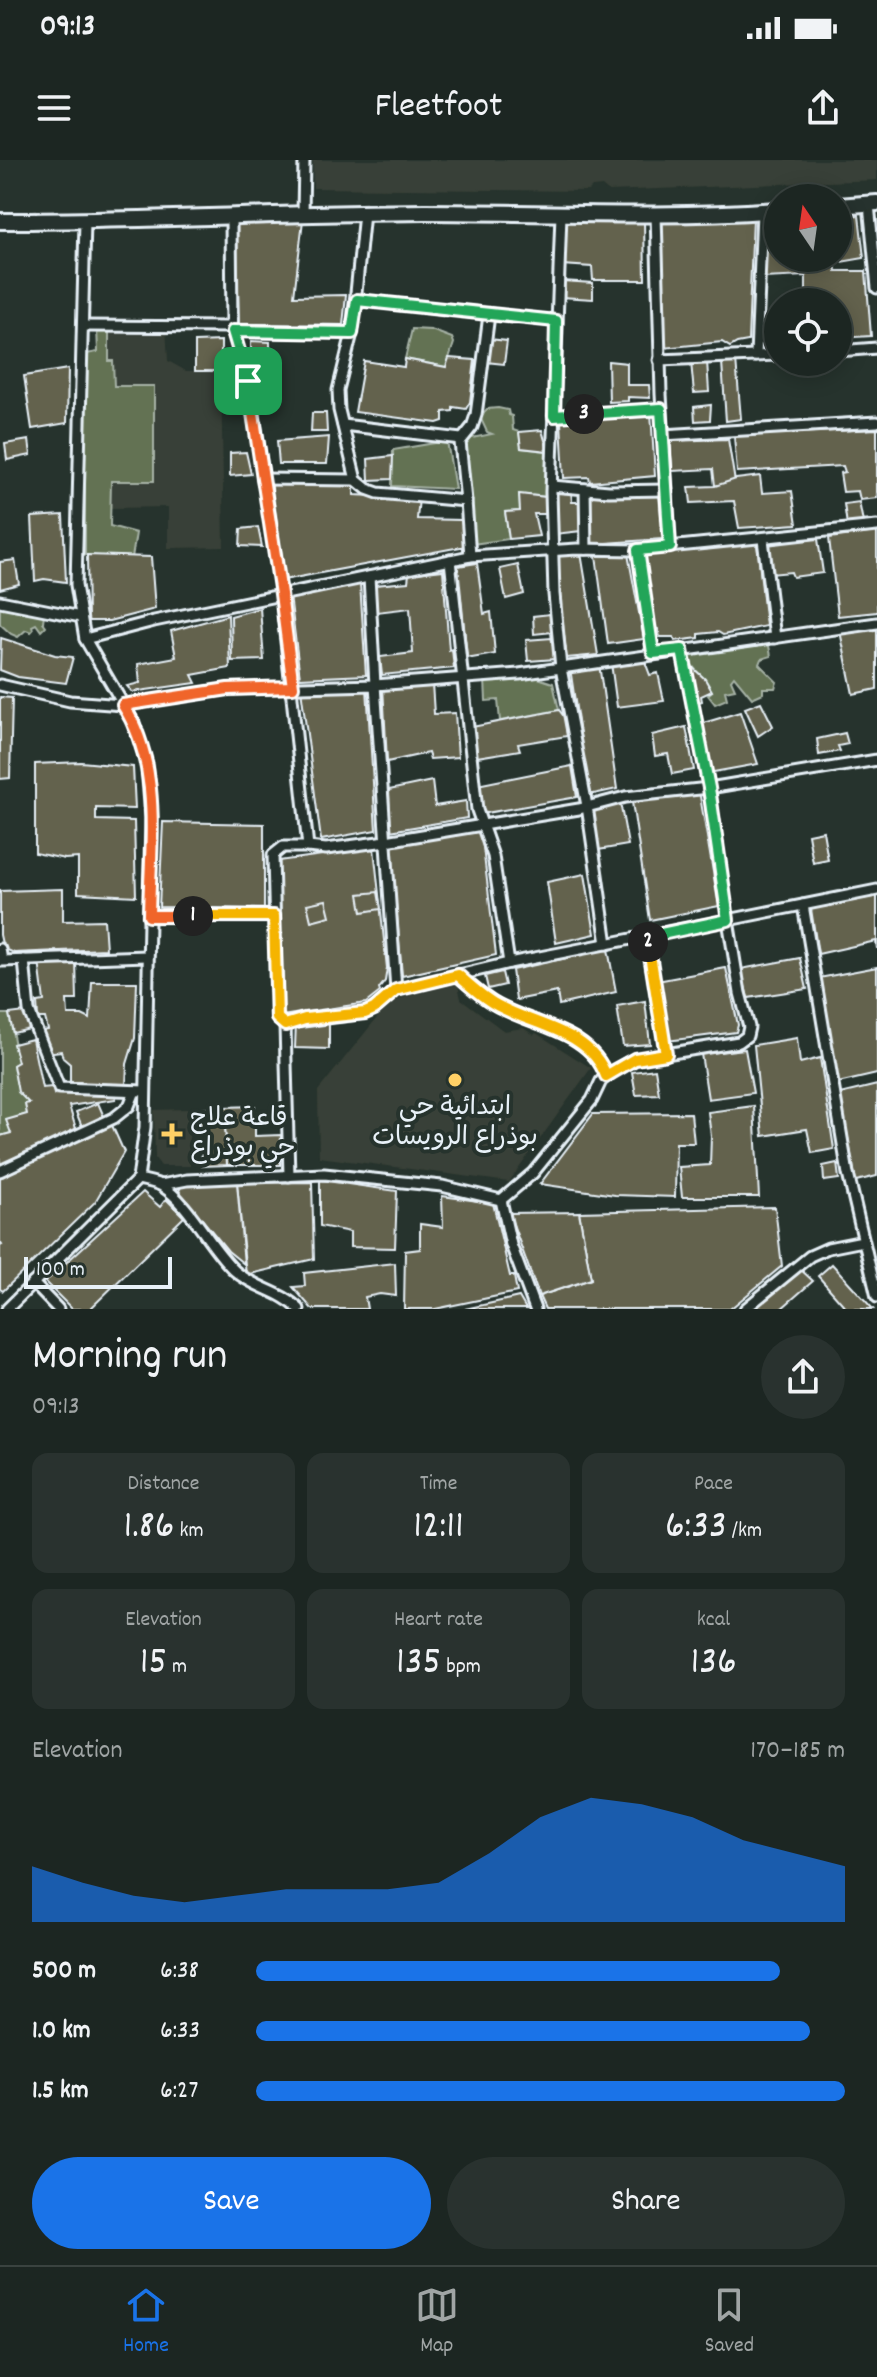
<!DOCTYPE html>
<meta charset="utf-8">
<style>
:root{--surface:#1c2622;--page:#29322f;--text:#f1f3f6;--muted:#a0a5a5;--line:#3a4340;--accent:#1a73e8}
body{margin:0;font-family:Dekko,"Playpen Sans Arabic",sans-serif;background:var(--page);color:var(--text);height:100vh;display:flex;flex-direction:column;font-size:30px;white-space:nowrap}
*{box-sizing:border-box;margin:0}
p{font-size:26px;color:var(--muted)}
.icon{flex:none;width:44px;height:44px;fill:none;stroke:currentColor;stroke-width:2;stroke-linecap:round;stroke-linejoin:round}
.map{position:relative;height:1149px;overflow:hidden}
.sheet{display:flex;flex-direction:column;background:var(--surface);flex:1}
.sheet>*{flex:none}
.needle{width:52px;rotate:347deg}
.fabs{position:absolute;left:764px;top:24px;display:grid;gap:16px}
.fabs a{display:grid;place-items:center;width:88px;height:88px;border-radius:50%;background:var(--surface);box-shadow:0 4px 20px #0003,0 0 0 2px var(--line);font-size:40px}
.scale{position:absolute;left:24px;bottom:20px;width:148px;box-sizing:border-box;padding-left:8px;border:4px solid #e8f1f8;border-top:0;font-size:22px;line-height:28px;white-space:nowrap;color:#e8f1f8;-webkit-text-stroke:6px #26332d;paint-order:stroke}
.pin{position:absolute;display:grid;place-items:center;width:68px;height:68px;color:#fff;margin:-34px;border-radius:16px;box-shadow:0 4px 12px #0006}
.km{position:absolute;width:40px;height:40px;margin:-20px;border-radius:50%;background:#222;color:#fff;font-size:22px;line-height:40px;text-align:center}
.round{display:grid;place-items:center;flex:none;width:84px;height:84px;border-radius:42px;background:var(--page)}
.head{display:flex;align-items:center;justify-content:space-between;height:136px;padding:0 32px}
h1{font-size:44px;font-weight:600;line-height:60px}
.figures{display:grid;grid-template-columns:repeat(3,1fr);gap:12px;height:136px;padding:8px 32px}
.figures div{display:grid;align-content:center;border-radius:16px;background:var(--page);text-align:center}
.figures b{font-size:40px;font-weight:600}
.figures small{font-size:22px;font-weight:400}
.figures p{font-size:22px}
.chart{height:224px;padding:16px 32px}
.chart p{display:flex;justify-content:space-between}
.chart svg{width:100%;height:144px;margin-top:8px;fill:var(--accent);opacity:.7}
.cta{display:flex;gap:16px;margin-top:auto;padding:16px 32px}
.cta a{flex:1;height:92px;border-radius:48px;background:var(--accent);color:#fff;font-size:32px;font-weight:600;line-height:92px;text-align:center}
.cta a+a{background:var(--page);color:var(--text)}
ul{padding:0 32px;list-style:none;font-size:26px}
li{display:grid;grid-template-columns:128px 96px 1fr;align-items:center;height:60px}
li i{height:20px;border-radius:10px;background:var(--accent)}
.status{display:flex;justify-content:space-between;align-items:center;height:56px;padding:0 40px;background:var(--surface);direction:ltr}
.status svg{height:22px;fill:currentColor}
header{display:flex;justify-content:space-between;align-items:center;height:104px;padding:0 32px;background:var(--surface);font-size:36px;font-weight:600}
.menu{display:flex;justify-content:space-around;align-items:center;height:112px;border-top:2px solid var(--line);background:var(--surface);font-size:22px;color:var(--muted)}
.menu a{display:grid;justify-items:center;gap:4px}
.menu .selected{color:var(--accent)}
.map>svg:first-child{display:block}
</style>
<div class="status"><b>09:13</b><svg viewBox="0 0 49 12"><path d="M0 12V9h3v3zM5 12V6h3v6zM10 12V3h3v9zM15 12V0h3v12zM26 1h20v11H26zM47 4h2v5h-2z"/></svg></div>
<header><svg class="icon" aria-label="menu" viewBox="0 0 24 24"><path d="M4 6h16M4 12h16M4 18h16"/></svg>Fleetfoot<svg class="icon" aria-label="share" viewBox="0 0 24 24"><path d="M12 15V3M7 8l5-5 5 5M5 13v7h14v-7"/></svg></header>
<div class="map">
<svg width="877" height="1149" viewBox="0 0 877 1149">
<rect width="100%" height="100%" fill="#26332d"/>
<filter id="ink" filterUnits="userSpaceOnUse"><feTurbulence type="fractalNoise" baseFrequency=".0125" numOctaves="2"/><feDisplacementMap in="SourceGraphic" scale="16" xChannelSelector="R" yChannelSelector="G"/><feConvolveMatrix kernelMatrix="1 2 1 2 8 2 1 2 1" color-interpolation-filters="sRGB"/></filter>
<g filter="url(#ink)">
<g fill="#394137">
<path d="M313,0H877V20L608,31L602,26L592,27L588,31L313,28Z"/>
<path d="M166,168L168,201L186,211H221L224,387L168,388V347L110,348L111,320H154V226H113V202L109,201V170Z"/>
<path d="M449,819L458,825L461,839L504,871L523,868L534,875L536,873L591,908L509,1022L319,997L318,931L389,843Z"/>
<path d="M188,949L190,1006H161L155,998L154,950Z"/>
</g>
<g fill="#637253" stroke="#a6b2a6" stroke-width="2">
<path d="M97,168L109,170V201H113L114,226H154V321H111L110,366L136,373L132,398L85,395V212L86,194L98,192Z"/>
<path d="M412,169L431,170L452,178L454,183L446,207L405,199Z"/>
<path d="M498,248L508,250L509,255L512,256L513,270L519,272L521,288L548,291L546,337L519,334L520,351L505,352L509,379L472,384L462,280L492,274L487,272L480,257L487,249Z"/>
<path d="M447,281L455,329L392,326L393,290Z"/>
<path d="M0,443L44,454L43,462L46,466L41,471L36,464L32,466L33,470L31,472L26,470L18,477L11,474L0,464Z"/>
<path d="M768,481L771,496L761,499L759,504L777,522L775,528H763V533L752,538L734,516L731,520L735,529L725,531L727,539L715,544L708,535L712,531C704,517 689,508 688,492Z"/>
<path d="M532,516L553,523L559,550L500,561L498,540L486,541L485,519Z"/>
<path d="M0,854H9L18,902L13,905C16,922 17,931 29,943L25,944L27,954L7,961L11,973L0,976Z"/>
</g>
<g fill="#64624e" stroke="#e8f1f8" stroke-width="2">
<path d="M859,55L864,98L835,103L836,111H866L871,176L838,178V142H806V116L763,118L766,59L778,58V98H838V56Z"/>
<path d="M753,58L748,181L737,183L730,187L722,182L663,188L662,62Z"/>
<path d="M566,59L644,60L645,120H593L592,107L562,105Z"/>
<path d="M303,60L294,136L346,135L343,165L239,164L236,64Z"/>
<path d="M562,121L593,123V139L561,137Z"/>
<path d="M489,179L507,181L504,204L486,202Z"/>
<path d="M221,181V211H195V182Z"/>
<path d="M251,181L270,182V200H251Z"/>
<path d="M449,198L475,200L470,242L466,249L453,247V251L443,252V261L437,263L355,252L364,201L404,207L405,199L446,207Z"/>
<path d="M736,200L741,259L726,261L722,202Z"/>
<path d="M608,201L627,203V225H649L650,238L628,237V241L609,242Z"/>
<path d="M707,201L709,232L694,233L691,202Z"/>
<path d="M68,209L67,263L32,269L24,216Z"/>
<path d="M711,245L710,260L695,261L694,247Z"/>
<path d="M651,252L655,316L590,322L589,317L564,318L561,262Z"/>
<path d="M312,253H326L327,272H311Z"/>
<path d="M877,269V338L860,340L858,331L843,332L840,313L845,312L843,306L737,312L734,276Z"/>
<path d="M542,270L548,291L521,288L519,272Z"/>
<path d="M329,277L327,304H279L277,281Z"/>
<path d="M728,279L735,322L715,326L713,309L672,311L670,281Z"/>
<path d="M29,280L31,295L7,300L5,284Z"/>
<path d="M246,292L251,314L230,316V293Z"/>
<path d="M393,296L392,319L369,320L368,299Z"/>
<path d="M760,316L762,333L792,331L797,364L739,368L734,341L691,343L689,327L715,326L736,319Z"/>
<path d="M276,323L354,325V335L419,338L417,359L461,360L466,386L283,420L269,328Z"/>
<path d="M554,330H571L572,342H579L581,371L555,374Z"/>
<path d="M590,332H659L663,379L591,384Z"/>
<path d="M519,334L546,337V354H534L539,376L509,379L505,352L520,351Z"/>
<path d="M859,342L863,362L847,365L844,344Z"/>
<path d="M63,355L66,422L44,419L35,421L32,357Z"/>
<path d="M258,367L262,387L240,386L241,369Z"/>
<path d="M877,372V452L838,456L829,378Z"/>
<path d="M818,379L823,413L793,417L791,412L770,414L766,385Z"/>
<path d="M757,383L766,466L723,475L718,472L699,474V478L675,481L674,477H660L658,469L654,468L645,393Z"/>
<path d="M581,393L598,495L567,498L553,396Z"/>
<path d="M628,394L644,479L608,484L596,396Z"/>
<path d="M87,395L151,397L155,449L109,461H88Z"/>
<path d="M15,400L19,424L0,429V402Z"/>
<path d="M477,403L484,454L491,452L495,494L472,498L467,497L458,406Z"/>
<path d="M518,405L524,434L506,439L500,409Z"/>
<path d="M443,410L449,490L452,489L454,508L382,515L380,497L413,493L410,448L377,452L375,425L408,422L409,414Z"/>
<path d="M360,423L366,515L300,518L290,435Z"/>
<path d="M260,448L264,500L232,501L231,456Z"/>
<path d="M550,454L552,472L534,474L533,456Z"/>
<path d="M228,455L230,508L192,515L196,523L132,532L127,526L140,523L138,504L176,497L171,471Z"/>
<path d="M877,466V529L853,534L840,471Z"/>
<path d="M1,478L55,495L73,497L66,523L18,517L0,510Z"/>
<path d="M552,478L556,499L528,501L526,480Z"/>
<path d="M644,499L650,515L658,513L664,541L617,547L611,503L627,500L629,505Z"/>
<path d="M599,504L617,629L589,635L570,508Z"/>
<path d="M691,506L705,519L712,531L701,536L702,541L696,543Z"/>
<path d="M432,523L434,554L455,553L458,597L430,599L428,593L387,602L383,526Z"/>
<path d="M367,528L376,670L321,680L301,529Z"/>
<path d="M0,537L12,538L10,618L0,619Z"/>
<path d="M761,542L773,566L758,576L745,548Z"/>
<path d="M559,550L565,558L567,576L518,584L520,590L477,597L472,567Z"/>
<path d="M740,552L758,604L708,613L700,564Z"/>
<path d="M686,567L694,610L672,614L668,594L655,596L652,575Z"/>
<path d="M845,573L848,584L838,586L840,591L819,595L817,579Z"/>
<path d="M81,602L133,607L135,649L96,648V660L134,661L136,736L78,733V698L65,699L35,693V604Z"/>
<path d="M572,606L577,637L480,654L477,625Z"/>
<path d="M432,621L435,646L466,641L467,658L390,671L389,630Z"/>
<path d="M694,632L700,636L719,746L650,760L632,642Z"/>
<path d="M620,642L628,685L598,690L592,646Z"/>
<path d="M163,662L264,664V749L159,747Z"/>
<path d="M481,671L496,795L402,816L391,683Z"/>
<path d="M823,671L828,700L813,703L808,674Z"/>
<path d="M374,688L387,808L385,821L379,829L380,832L366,843L282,856L278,701Z"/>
<path d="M585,714L595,774L556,783L547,722Z"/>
<path d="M63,729V761L104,760L106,789L14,793L3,788L0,775V731Z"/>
<path d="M378,732L381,749L362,752L359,734Z"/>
<path d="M877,736V789L876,781L818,794L811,749Z"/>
<path d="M326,740L330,756L311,761L307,744Z"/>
<path d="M608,789L616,832L559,845L557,832L516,840L512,810Z"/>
<path d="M800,798L807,829L748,838L741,809Z"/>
<path d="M76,799L77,840H67L68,855H82L90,859L92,822H137L135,878L127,904L126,926L81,925L80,922H70V904L63,898L61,891L46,893L42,871L48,870L45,858H38L37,842L44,841L39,801Z"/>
<path d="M877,807V914L838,923L819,818Z"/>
<path d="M726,808L738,865L736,872L667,881L657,821Z"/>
<path d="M502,812L505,825L488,829L485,816Z"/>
<path d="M645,841L650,884L623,886L617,846Z"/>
<path d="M25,852L30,869L13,873L9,854Z"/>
<path d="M296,862L329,864V889L295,888Z"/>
<path d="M797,878L800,903L820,898L834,989L812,993L807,969L763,976L754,885Z"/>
<path d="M32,879L42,928L52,927L54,934L59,930L115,932L116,939L69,946L77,972L0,1005V976L11,973L6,960L27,954L25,944L29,943L18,932L13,905L18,902L13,884Z"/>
<path d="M745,889L753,933L708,939L701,894Z"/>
<path d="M655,909L659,934L636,935L632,912Z"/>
<path d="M877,925V1016L856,1021L840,934Z"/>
<path d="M98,943L105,959L83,969L76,952Z"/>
<path d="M255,946V976L281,975L280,1005H227L224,947Z"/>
<path d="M754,946L759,1037H682L679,1007L710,1005L711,976L708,952Z"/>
<path d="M224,947L227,1005L202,1006L200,948Z"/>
<path d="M691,953L694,983H676L675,1037L615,1035L540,1024L593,954Z"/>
<path d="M111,963L124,992L95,1042L3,1131L0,1129V1086L2,1085L0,1082V1017Z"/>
<path d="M837,1003L839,1019L824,1021L823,1006Z"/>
<path d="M320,1020L397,1031L395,1088L350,1087V1072L320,1066Z"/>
<path d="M312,1022L314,1099L246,1115L237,1023Z"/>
<path d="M237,1023L244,1104L228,1091L179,1031L182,1024Z"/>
<path d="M143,1032L160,1047L166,1039L184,1057L90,1149H72L45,1122Z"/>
<path d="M442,1036L493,1043L510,1116H514L517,1132L435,1149H404L405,1091L420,1089V1064L443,1067Z"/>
<path d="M775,1047L782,1106L730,1149H545L539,1136L591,1119L579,1052Z"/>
<path d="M579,1052L591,1119L539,1136L509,1053Z"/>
<path d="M395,1103L396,1136L380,1134L365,1137L367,1149H312L293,1127L305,1126L304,1113Z"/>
<path d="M832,1104L873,1149H847L818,1116Z"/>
<path d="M799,1108L813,1121L781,1149H753Z"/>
<path d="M519,1137L526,1149H465Z"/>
</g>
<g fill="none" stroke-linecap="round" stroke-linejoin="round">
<defs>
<g id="street">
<path d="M869,44L877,128"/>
<path d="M303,54L304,0"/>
<path d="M561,54L551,332L554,434L561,508L587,646L607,784"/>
<path d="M656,54L661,234L670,387"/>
<path d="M231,58L232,167L251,235L281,434L308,687H283L273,695L277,858L285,865"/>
<path d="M357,140L556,161"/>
<path d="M84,166L232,167"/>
<path d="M233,171L352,173"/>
<path d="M838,191L877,188"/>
<path d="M756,196L762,52"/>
<path d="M659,200L778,195"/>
<path d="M554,256L661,249"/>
<path d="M343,265L461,279"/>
<path d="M663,275L877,262"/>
<path d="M263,319L356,320L367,329L378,333L466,341L470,396"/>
<path d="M356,320L339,250L338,230L352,173L364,53"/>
<path d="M552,326L609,331L666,330"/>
<path d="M585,329L586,389"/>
<path d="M466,341L460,282L472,267L476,255L489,155"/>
<path d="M763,379L775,478"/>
<path d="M638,390L653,493"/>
<path d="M450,400L477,650L493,696L509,803"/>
<path d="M369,417L375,525L519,514L877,463"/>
<path d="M0,441L81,457"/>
<path d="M85,479L154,461L470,396L577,389L638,390L877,366"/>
<path d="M0,525L70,541L123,545L228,529L375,525L396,830"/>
<path d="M308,687L326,689L386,681L579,649L625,637L709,628L877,600"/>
<path d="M803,745L848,1014L877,1137"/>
<path d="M149,756H274"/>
<path d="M647,777L666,894"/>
<path d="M0,789L2,801L147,796"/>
<path d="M24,800L29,851L59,928L144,931"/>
<path d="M458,815C469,825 480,835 493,843C531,866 590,869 606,916"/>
<path d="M0,1011L114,958L129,946L135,931"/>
<path d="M289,1016L285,865L288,863L365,853L374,849L396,830L509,803L728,760L709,628L682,490"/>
<path d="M138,1019C146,1021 156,1022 162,1026C191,1045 209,1087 235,1111C254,1128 281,1131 299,1149"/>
<path d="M161,1025L187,1020L324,1014L442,1026L501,1040L533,1013L592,940L601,921L614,910L635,899L739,882L747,876L749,867L740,833L728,760L877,730"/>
<path d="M501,1040L511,1085L535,1149"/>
<path d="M33,1123L58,1149"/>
<path d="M7,1149L138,1019L145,967L151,658L147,604L134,563L85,479L76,425L85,61"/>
<path d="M745,1149L810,1096L828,1088L863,1081"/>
</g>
<g id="secondary">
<path d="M838,46L877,43"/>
<path d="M0,61C142,61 284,53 425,52C543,52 661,59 778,50"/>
</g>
</defs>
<use href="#street" stroke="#e8f1f8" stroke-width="15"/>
<use href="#secondary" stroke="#e8f1f8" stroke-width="20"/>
<use href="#street" stroke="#26332d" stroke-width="9"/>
<use href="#secondary" stroke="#26332d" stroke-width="14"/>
</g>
</g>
<g fill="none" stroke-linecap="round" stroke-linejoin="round" filter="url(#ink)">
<defs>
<path id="split-1" d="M193,756H149C150,685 163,608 123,545L228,529L293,527L281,434L248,221"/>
<path id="split-2" d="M193,756H274L277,858L285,865L305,859L365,853L374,849L396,830L458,815C469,825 480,835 493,843C531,866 590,869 606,916L635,899L666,894L648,782"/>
<path id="split-3" d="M584,254L661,249L670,387L638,390L653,493L682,490L709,628L728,760L647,777L648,782"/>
<path id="split-4" d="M248,221L233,171L352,173L357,140L556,161L554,256L584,254"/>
</defs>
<use href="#split-1" stroke="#fff" stroke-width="16"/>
<use href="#split-2" stroke="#fff" stroke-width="16"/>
<use href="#split-3" stroke="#fff" stroke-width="16"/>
<use href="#split-4" stroke="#fff" stroke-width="16"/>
<use href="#split-1" stroke="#f0652b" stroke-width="10"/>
<use href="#split-2" stroke="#f5b400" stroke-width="10"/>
<use href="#split-3" stroke="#22a559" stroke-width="10"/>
<use href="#split-4" stroke="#22a559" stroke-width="10"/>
</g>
<g fill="#ffd166" stroke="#26332d" stroke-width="3">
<circle cx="455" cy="920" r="8"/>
<path d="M168 962h8v8h8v8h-8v8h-8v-8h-8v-8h8z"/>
</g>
<g text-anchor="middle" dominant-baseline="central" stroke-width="8" stroke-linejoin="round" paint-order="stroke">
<g font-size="26" fill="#e8f1f8" stroke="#26332d">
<text x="455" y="948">ابتدائية حي<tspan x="455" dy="30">بوذراع الرويسات</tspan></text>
<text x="190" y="959" text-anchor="start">قاعة علاج<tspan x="190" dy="30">حي بوذراع</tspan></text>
</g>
</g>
</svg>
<div class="fabs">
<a><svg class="needle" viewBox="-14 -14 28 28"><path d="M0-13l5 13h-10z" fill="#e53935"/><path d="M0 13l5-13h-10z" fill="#a0a5a5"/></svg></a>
<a><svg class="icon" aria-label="locate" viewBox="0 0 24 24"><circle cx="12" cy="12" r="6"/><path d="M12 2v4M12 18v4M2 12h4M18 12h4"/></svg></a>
</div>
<div class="scale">100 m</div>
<div class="pin" style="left:248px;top:221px;background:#1e9e55"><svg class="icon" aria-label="arrive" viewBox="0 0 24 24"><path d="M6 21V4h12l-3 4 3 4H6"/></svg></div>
<b class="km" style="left:193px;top:756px">1</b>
<b class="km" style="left:648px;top:782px">2</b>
<b class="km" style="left:584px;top:254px">3</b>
</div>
<section class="sheet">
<div class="head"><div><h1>Morning run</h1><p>09:13</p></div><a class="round"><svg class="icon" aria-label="share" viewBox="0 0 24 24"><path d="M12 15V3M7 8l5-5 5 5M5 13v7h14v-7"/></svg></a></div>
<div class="figures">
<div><p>Distance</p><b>1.86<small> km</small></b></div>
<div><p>Time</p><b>12:11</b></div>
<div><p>Pace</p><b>6:33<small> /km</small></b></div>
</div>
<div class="figures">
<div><p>Elevation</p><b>15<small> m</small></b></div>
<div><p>Heart rate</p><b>135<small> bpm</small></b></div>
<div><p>kcal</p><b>136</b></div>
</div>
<div class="chart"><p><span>Elevation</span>170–185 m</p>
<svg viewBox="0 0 160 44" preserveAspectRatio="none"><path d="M0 44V27L10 32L20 36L30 38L40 36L50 34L60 34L70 34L80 32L90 23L100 12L110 6L120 8L130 12L140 19L150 23L160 27V44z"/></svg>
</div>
<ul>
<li><b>500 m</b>6:38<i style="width:89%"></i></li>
<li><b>1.0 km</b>6:33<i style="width:94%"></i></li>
<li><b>1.5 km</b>6:27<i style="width:100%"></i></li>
</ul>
<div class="cta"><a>Save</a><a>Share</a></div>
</section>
<nav class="menu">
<a class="selected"><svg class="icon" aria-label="home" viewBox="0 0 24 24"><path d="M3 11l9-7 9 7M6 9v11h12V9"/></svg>Home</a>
<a><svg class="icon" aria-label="map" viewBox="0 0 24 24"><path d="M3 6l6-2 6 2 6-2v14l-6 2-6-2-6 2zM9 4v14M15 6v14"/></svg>Map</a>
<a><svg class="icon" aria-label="saved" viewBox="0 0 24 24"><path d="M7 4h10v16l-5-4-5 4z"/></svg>Saved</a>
</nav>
